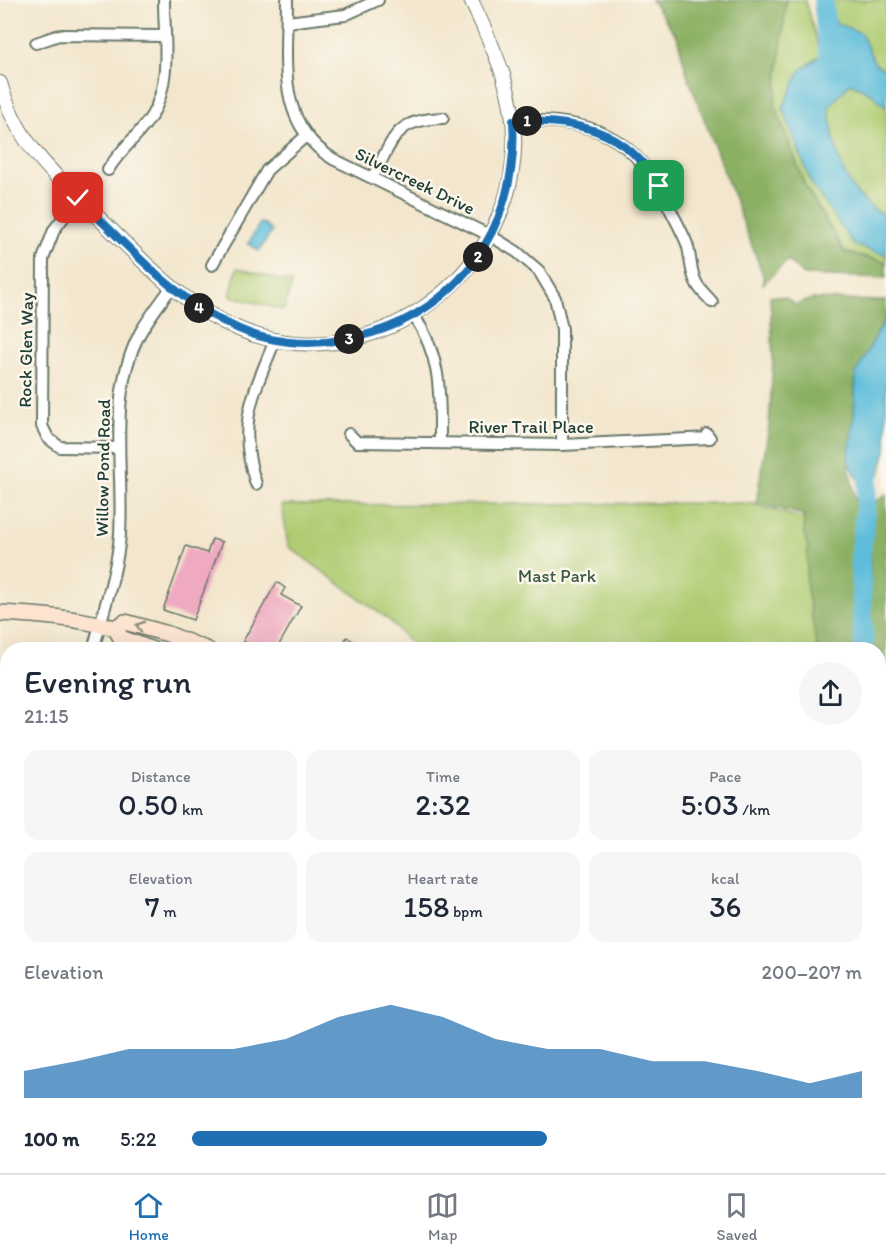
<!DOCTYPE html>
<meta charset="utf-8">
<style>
:root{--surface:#fff;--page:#f6f6f7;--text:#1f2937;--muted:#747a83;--line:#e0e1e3;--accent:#1f6fb2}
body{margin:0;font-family:Itim,sans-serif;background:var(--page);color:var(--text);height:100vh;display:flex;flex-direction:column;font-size:22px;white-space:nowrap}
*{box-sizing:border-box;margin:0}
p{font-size:20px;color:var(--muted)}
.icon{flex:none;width:33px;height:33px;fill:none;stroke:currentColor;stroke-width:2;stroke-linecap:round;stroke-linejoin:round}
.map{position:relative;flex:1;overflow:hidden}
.panel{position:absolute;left:0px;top:642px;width:886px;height:531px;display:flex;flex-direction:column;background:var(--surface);border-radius:24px 24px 0 0;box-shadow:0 6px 24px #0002}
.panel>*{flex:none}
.pin{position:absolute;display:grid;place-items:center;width:51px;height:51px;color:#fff;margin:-26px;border-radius:12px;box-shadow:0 3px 9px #0006}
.km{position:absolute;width:30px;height:30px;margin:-15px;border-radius:50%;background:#222;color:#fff;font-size:16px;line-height:30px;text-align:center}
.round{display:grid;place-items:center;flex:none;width:63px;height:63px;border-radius:32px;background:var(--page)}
.head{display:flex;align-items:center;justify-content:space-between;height:102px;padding:0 24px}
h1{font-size:33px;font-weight:600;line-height:45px}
.metrics{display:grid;grid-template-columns:repeat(3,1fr);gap:9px;height:102px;padding:6px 24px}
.metrics div{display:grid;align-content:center;border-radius:15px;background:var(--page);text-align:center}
.metrics b{font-size:30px;font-weight:600}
.metrics small{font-size:16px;font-weight:400}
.metrics p{font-size:16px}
.chart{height:168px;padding:12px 24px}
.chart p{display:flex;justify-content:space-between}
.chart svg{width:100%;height:108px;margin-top:6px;fill:var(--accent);opacity:.7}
ul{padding:0 24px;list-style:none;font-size:20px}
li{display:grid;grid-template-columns:96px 72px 1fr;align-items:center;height:45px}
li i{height:15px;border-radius:8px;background:var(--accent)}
.menu{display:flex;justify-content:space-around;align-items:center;height:84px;border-top:2px solid var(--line);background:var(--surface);font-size:16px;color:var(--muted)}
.menu a{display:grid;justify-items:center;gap:3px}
.menu .active{color:var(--accent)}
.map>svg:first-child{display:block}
</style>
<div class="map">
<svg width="886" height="1173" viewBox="0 0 886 1173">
<rect width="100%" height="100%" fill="#fbf7ec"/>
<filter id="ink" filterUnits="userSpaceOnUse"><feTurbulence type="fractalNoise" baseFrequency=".0167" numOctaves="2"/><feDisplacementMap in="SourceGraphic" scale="12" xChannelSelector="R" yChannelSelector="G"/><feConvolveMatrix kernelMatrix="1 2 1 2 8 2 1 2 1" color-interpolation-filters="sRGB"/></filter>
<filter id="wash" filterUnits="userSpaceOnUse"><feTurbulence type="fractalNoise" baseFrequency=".008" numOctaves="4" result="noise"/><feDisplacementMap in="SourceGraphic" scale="24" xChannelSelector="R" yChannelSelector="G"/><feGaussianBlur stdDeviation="1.35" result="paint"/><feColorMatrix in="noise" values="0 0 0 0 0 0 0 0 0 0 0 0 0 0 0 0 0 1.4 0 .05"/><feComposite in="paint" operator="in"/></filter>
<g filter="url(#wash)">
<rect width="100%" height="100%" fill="#f3e6cd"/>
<g fill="#afcc72" stroke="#678453" stroke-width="1.5">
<path d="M786,0H805L821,55L800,71L854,245L886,255V262L845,252L805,186L775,105Z"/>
<path d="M828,0H886V70L875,64L861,33L836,23Z"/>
<path d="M850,83L871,93L886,107V216C843,196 834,150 829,107Z"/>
<path d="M237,268L292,283L284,310L230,296Z"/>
<path d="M749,503L808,520L833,649H416L389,620L288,546L282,505Z"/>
<path d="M879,879L886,904V1173H685L683,1166H879Z"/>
<path d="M367,1166H426L387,1173H369Z"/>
</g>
<g fill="#8bb064" stroke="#55764c" stroke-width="1.5">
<path d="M651,0H786L775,105L805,186L844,252L886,262V278L803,275L788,260L763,284V275L687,74L677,36Z"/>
<path d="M770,296L785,297L796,305L812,299L886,301V317L856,373L854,416L848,461L858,513L855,649H817L806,583L808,548L804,533V515L756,503L769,426L773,360Z"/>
<path d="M886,494V753L879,716V650L871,649L870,506Z"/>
<path d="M879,791L886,820V904L879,884Z"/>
<path d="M886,1004V1051L879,1050V1021Z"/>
</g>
<g fill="#5dbddb" stroke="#3e7d88" stroke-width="1.5">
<path d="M836,23L861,33L875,64L886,70V107L871,93L850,83L829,107C834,150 843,196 886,216V255L854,245L811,183L783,108L800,71L833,47Z"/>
<path d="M260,223L265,224L272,231L259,251L248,244Z"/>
<path d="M886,317V449L880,474L866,493L848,461L854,416L856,373Z"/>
</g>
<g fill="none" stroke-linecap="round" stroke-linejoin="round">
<g stroke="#5dbddb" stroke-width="20">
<path d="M823,0L829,56L856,68L886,86"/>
<path d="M864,650L860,563L869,469"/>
<path d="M879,751L886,787"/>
</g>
</g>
<g id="blocks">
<g fill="#efaac1">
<path d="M212,539L222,542L193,620L163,610L186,546L207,553Z"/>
<path d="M277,582L285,588L281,595L301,606L276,650H258L243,641Z"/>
<path d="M347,637L356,643L351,650H339Z"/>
</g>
</g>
</g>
<g filter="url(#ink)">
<use href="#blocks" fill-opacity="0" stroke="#69786a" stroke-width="1.5"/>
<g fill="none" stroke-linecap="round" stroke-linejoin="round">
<defs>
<g id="minor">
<path d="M287,0C287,60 275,123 333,159L491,236L517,252L539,271L555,298L562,329V445"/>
<path d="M287,22L345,15L378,0"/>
<path d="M36,43L59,35L164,36"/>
<path d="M513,121C592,119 634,133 669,207C675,219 682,231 687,244C691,256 690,273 697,284C700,290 707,296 712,302"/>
<path d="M108,170C120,149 140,135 152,115C172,81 164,38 164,0"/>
<path d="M372,178C395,138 393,120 443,118"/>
<path d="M78,198L54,230L43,259L42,426L48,438L60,447L118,448"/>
<path d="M212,265L267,170L306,136"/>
<path d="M414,316C442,357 440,395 440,443"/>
<path d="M349,434L357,442L562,445L710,438L707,434"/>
<path d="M256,484C236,423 253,396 275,340"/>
<path d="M93,650C102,616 118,568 120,534C124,466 107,396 140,333C149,317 161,302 171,288"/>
<path d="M0,770L8,769"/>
<path d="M95,1166L97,1173"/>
</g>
<path id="tertiary" d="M0,83C18,147 58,178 103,222C145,263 186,308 241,330C366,381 508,282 514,150C517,95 494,49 471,0"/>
<g id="secondary">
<path d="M0,613C39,615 77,618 115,628L121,638L153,650"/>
<path d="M115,628L125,622L168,634L208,650"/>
<path d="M544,1166L546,1173"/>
<path d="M565,1166L567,1173"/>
</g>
</defs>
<use href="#minor" stroke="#69786a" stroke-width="14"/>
<use href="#tertiary" stroke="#69786a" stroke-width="16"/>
<use href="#secondary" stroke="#69786a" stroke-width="18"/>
<use href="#minor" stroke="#fff" stroke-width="10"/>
<use href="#tertiary" stroke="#fff" stroke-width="14"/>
<use href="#secondary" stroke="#fde4d1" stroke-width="15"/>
</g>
<defs><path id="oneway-chevron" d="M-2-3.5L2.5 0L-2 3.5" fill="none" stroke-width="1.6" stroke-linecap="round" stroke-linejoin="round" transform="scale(1.5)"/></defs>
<use stroke="#8e9082" href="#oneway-chevron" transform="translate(140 626) rotate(-164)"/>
</g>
<g fill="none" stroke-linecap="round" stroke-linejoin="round" filter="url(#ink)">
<defs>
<path id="route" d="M78,198C128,246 175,301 239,329C270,343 308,346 341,340C452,323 520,231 513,121C575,120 626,128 659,186"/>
</defs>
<use href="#route" stroke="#fff" stroke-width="12"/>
<use href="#route" stroke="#1f6fb2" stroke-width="8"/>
</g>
<g text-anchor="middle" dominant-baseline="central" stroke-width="5" stroke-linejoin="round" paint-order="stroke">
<g font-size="18" fill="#1f3d34" stroke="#fbf7ec">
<text transform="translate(415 181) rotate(26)">Silvercreek Drive</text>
<text transform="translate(26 350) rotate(-89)">Rock Glen Way</text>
<text x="531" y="427">River Trail Place</text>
<text transform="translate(103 468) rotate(-89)">Willow Pond Road</text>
</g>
<g font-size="18" fill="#3c5a40" stroke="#fbf7ec">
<text x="557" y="576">Mast Park</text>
</g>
</g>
</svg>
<div class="pin" style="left:659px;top:186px;background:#1e9e55"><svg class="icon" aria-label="arrive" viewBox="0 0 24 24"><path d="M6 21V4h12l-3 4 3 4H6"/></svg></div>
<div class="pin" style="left:78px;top:198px;background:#d93025"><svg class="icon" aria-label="check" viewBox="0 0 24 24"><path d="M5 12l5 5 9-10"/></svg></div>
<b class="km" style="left:527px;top:121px">1</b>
<b class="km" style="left:478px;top:257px">2</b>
<b class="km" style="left:349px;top:339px">3</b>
<b class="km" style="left:199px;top:308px">4</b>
<section class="panel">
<div class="head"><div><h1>Evening run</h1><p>21:15</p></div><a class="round"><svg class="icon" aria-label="share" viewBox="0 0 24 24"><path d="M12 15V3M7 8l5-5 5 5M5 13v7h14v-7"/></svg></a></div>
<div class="metrics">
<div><p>Distance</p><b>0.50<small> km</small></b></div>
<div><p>Time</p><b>2:32</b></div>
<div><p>Pace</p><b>5:03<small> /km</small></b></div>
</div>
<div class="metrics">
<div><p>Elevation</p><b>7<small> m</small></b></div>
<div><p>Heart rate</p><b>158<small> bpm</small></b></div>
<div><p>kcal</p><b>36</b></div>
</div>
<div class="chart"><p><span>Elevation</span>200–207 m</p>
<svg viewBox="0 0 160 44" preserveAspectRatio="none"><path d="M0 44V33L10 29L20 24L30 24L40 24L50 20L60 11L70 6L80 11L90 20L100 24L110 24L120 29L130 29L140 33L150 38L160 33V44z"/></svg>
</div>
<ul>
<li><b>100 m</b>5:22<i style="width:53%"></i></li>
</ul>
</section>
</div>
<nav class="menu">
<a class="active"><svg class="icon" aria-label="home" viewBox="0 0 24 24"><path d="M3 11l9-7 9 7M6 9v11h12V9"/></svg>Home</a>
<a><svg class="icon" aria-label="map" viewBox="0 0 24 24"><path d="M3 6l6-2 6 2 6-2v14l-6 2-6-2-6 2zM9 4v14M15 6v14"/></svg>Map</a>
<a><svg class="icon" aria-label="saved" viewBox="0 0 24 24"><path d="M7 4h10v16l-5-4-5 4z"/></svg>Saved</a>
</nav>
